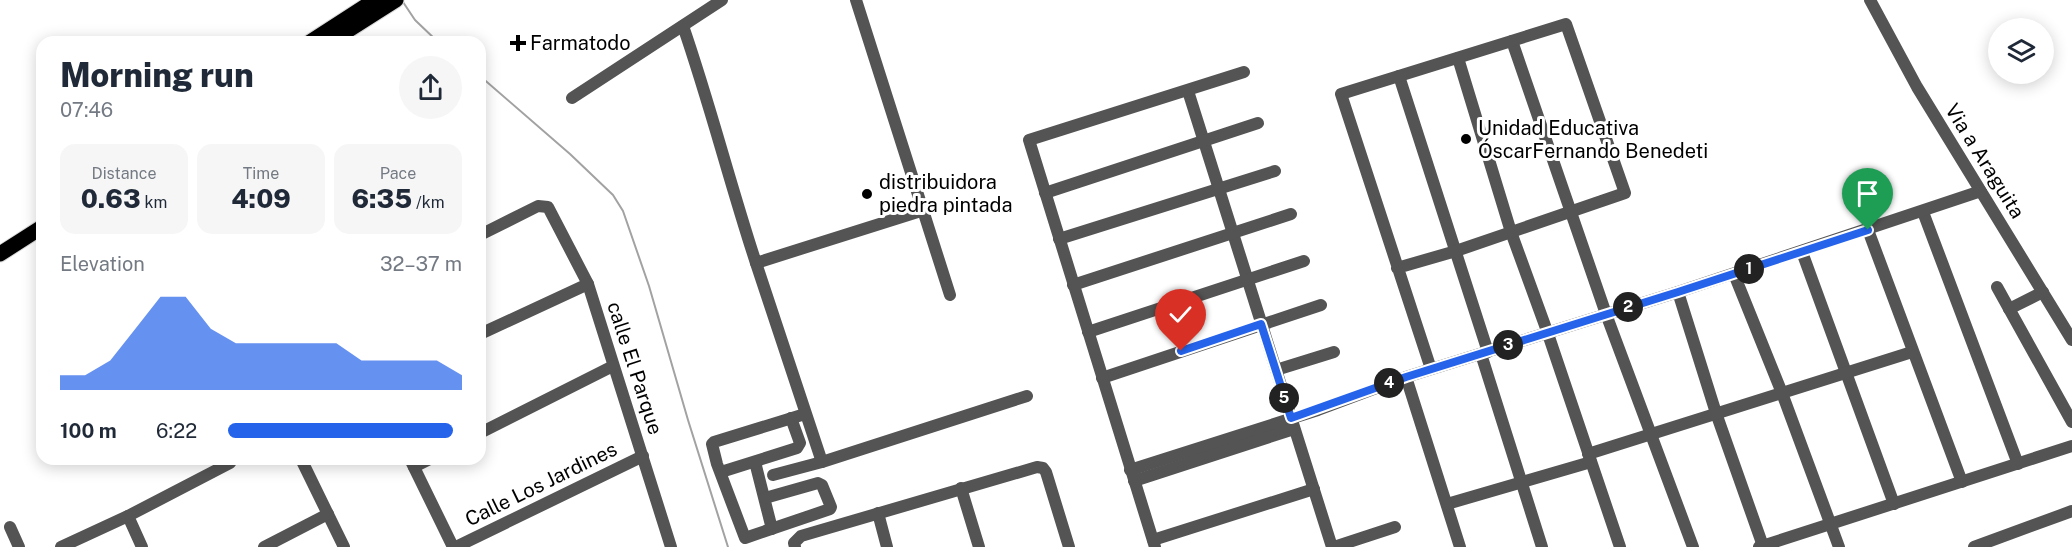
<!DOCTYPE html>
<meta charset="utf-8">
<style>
:root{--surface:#fff;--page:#f6f6f7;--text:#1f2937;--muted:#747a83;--accent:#2563eb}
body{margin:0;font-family:"Public Sans",sans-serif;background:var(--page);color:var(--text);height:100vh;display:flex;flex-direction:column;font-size:22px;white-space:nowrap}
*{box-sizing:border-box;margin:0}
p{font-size:20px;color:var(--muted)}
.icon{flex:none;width:33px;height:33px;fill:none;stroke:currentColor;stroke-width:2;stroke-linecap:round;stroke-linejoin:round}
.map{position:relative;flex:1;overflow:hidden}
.panel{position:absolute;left:36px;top:36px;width:450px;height:429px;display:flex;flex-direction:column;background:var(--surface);border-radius:18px;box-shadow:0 3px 15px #0003}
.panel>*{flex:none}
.controls{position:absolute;left:1988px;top:18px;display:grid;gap:12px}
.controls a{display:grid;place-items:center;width:66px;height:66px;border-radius:50%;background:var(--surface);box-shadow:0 3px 15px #0003;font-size:30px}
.pin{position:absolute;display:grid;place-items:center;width:51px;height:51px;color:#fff;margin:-62px -26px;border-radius:50% 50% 50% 0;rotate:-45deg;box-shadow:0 0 6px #0007}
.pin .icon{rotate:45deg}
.km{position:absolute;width:30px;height:30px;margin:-15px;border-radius:50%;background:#222;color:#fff;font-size:16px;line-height:30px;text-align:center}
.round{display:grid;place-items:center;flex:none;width:63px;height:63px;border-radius:32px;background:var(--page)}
.headline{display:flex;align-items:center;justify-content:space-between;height:102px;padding:0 24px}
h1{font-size:33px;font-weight:800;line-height:45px}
.stats{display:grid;grid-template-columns:repeat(3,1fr);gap:9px;height:102px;padding:6px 24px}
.stats div{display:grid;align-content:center;border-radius:15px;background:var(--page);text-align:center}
.stats b{font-size:26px;font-weight:800}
.stats small{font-size:16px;font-weight:400}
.stats p{font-size:16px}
.chart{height:168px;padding:12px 24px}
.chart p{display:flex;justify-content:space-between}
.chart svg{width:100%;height:108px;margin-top:6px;fill:var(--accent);opacity:.7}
ul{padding:0 24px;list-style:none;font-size:20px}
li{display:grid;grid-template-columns:96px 72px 1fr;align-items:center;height:45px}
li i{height:15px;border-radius:8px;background:var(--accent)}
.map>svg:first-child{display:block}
</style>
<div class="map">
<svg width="2072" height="547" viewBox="0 0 2072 547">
<rect width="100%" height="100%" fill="#fff"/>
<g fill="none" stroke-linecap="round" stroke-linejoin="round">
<g stroke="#a2a2a2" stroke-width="2">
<path d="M403,2L415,20L438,42"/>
<path d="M480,76L570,154L613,195L623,211L649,286L688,420L728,547"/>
</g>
<defs>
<g id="major">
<path d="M310,42L375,0"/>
<path d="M330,42L396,0"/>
<path d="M0,254L42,227"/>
</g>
</defs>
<use href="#major" stroke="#dbdbdb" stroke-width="17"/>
<g stroke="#545454" stroke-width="12">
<path d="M856,0L950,295"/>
<path d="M1870,0L1917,87L2072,340"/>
<path d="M683,26C710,104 730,184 756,263L924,210"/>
<path d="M1512,41L1606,314L1693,547"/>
<path d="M1458,58L1511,232L1547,331L1620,547"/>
<path d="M1399,76L1488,352"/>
<path d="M1188,91L1332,547"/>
<path d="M572,98L722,0"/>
<path d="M1045,193L1258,123"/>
<path d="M1923,212L2018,464"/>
<path d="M1868,230L1962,482"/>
<path d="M480,235L538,206L548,207L588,284L671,547"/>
<path d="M1059,239L1275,171"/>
<path d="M1802,252L1894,504"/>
<path d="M756,263L822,462L1027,396"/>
<path d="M1397,268L1456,251L1625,193L1566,24L1341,94L1431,369"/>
<path d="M1734,274L1782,393L1839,547"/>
<path d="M1073,285L1291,214"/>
<path d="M1997,287L2072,422"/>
<path d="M1678,292L1716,413L1763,546"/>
<path d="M2009,309L2043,292"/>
<path d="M1088,332L1304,261"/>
<path d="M480,334L588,284"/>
<path d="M1481,354L1542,547"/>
<path d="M1276,370L1334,352"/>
<path d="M1102,378L1321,305"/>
<path d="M480,433L613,366"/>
<path d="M1588,454L1912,352"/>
<path d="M301,459L344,547"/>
<path d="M410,459L453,547"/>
<path d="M755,462L772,529"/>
<path d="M414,467L430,459"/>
<path d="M1130,470L1318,410L1406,377"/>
<path d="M721,472L797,448L800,443L791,418"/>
<path d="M773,475L822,462"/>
<path d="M1134,481L1294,429"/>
<path d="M961,488L979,547"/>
<path d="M765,498L818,483L822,485L831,507L830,509L745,538L717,464L712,444L714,442L805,414"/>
<path d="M1447,504L1591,462"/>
<path d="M878,513L887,547"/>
<path d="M128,516L142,547"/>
<path d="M10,527L19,547"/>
<path d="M1153,540L1314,489"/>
<path d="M61,547L128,516L230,463L233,459"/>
<path d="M264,547L328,514"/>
<path d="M456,547L643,456"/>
<path d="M795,547L794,543L801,536L1037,467L1043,468L1046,472L1069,547"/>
<path d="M1155,547L1029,140L1244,72"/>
<path d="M1334,547L1395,527"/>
<path d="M1460,547L1406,377L1678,292L1981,191"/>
<path d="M1759,547L2072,446"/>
<path d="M1974,547L2072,511"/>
</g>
<use href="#major" stroke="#000" stroke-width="15"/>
</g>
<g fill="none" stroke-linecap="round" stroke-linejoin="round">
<defs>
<path id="route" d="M1181,351L1261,324L1291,418L1406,377L1678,292L1868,230"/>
</defs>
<use href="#route" stroke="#fff" stroke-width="12"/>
<use href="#route" stroke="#2563eb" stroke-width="8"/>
</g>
<g fill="#000" stroke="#fff" stroke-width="2">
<path d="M515 34h6v6h6v6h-6v6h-6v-6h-6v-6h6z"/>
<circle cx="1466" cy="139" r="6"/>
<circle cx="867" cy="194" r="6"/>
</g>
<g text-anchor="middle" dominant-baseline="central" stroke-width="6" stroke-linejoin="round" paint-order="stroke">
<g font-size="20" fill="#000" stroke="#fff" text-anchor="start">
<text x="530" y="43">Farmatodo</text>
<text x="1478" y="128">Unidad Educativa<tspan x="1478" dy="23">ÓscarFernando Benedeti</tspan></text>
<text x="879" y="182">distribuidora<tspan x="879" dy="23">piedra pintada</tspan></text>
</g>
<g font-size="20" fill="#000" stroke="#fff">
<text transform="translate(1985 161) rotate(58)">Via a Araguita</text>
<text transform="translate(635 368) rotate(72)">calle El Parque</text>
<text transform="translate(541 484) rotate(-26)">Calle Los Jardines</text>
</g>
</g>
</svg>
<div class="controls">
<a><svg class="icon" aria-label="layers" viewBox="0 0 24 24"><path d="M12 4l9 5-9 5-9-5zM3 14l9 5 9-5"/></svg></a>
</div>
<div class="pin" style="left:1868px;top:230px;background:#1e9e55"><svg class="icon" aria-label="arrive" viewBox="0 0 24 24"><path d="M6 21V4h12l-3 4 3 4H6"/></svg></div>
<div class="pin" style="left:1181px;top:351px;background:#d93025"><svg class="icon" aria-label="check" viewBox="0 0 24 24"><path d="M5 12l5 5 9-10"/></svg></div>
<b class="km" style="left:1749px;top:269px">1</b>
<b class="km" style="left:1628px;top:307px">2</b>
<b class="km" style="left:1508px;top:345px">3</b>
<b class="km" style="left:1389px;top:383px">4</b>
<b class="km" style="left:1284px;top:398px">5</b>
<section class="panel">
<div class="headline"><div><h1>Morning run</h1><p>07:46</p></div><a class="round"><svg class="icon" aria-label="share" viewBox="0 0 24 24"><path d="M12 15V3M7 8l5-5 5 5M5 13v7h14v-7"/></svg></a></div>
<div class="stats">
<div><p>Distance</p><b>0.63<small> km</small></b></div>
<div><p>Time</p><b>4:09</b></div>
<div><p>Pace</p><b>6:35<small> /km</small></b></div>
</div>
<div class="chart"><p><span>Elevation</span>32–37 m</p>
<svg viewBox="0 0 160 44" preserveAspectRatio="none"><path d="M0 44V38L10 38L20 32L30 19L40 6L50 6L60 19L70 25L80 25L90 25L100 25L110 25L120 32L130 32L140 32L150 32L160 38V44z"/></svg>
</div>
<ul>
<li><b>100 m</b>6:22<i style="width:96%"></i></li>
</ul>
</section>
</div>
